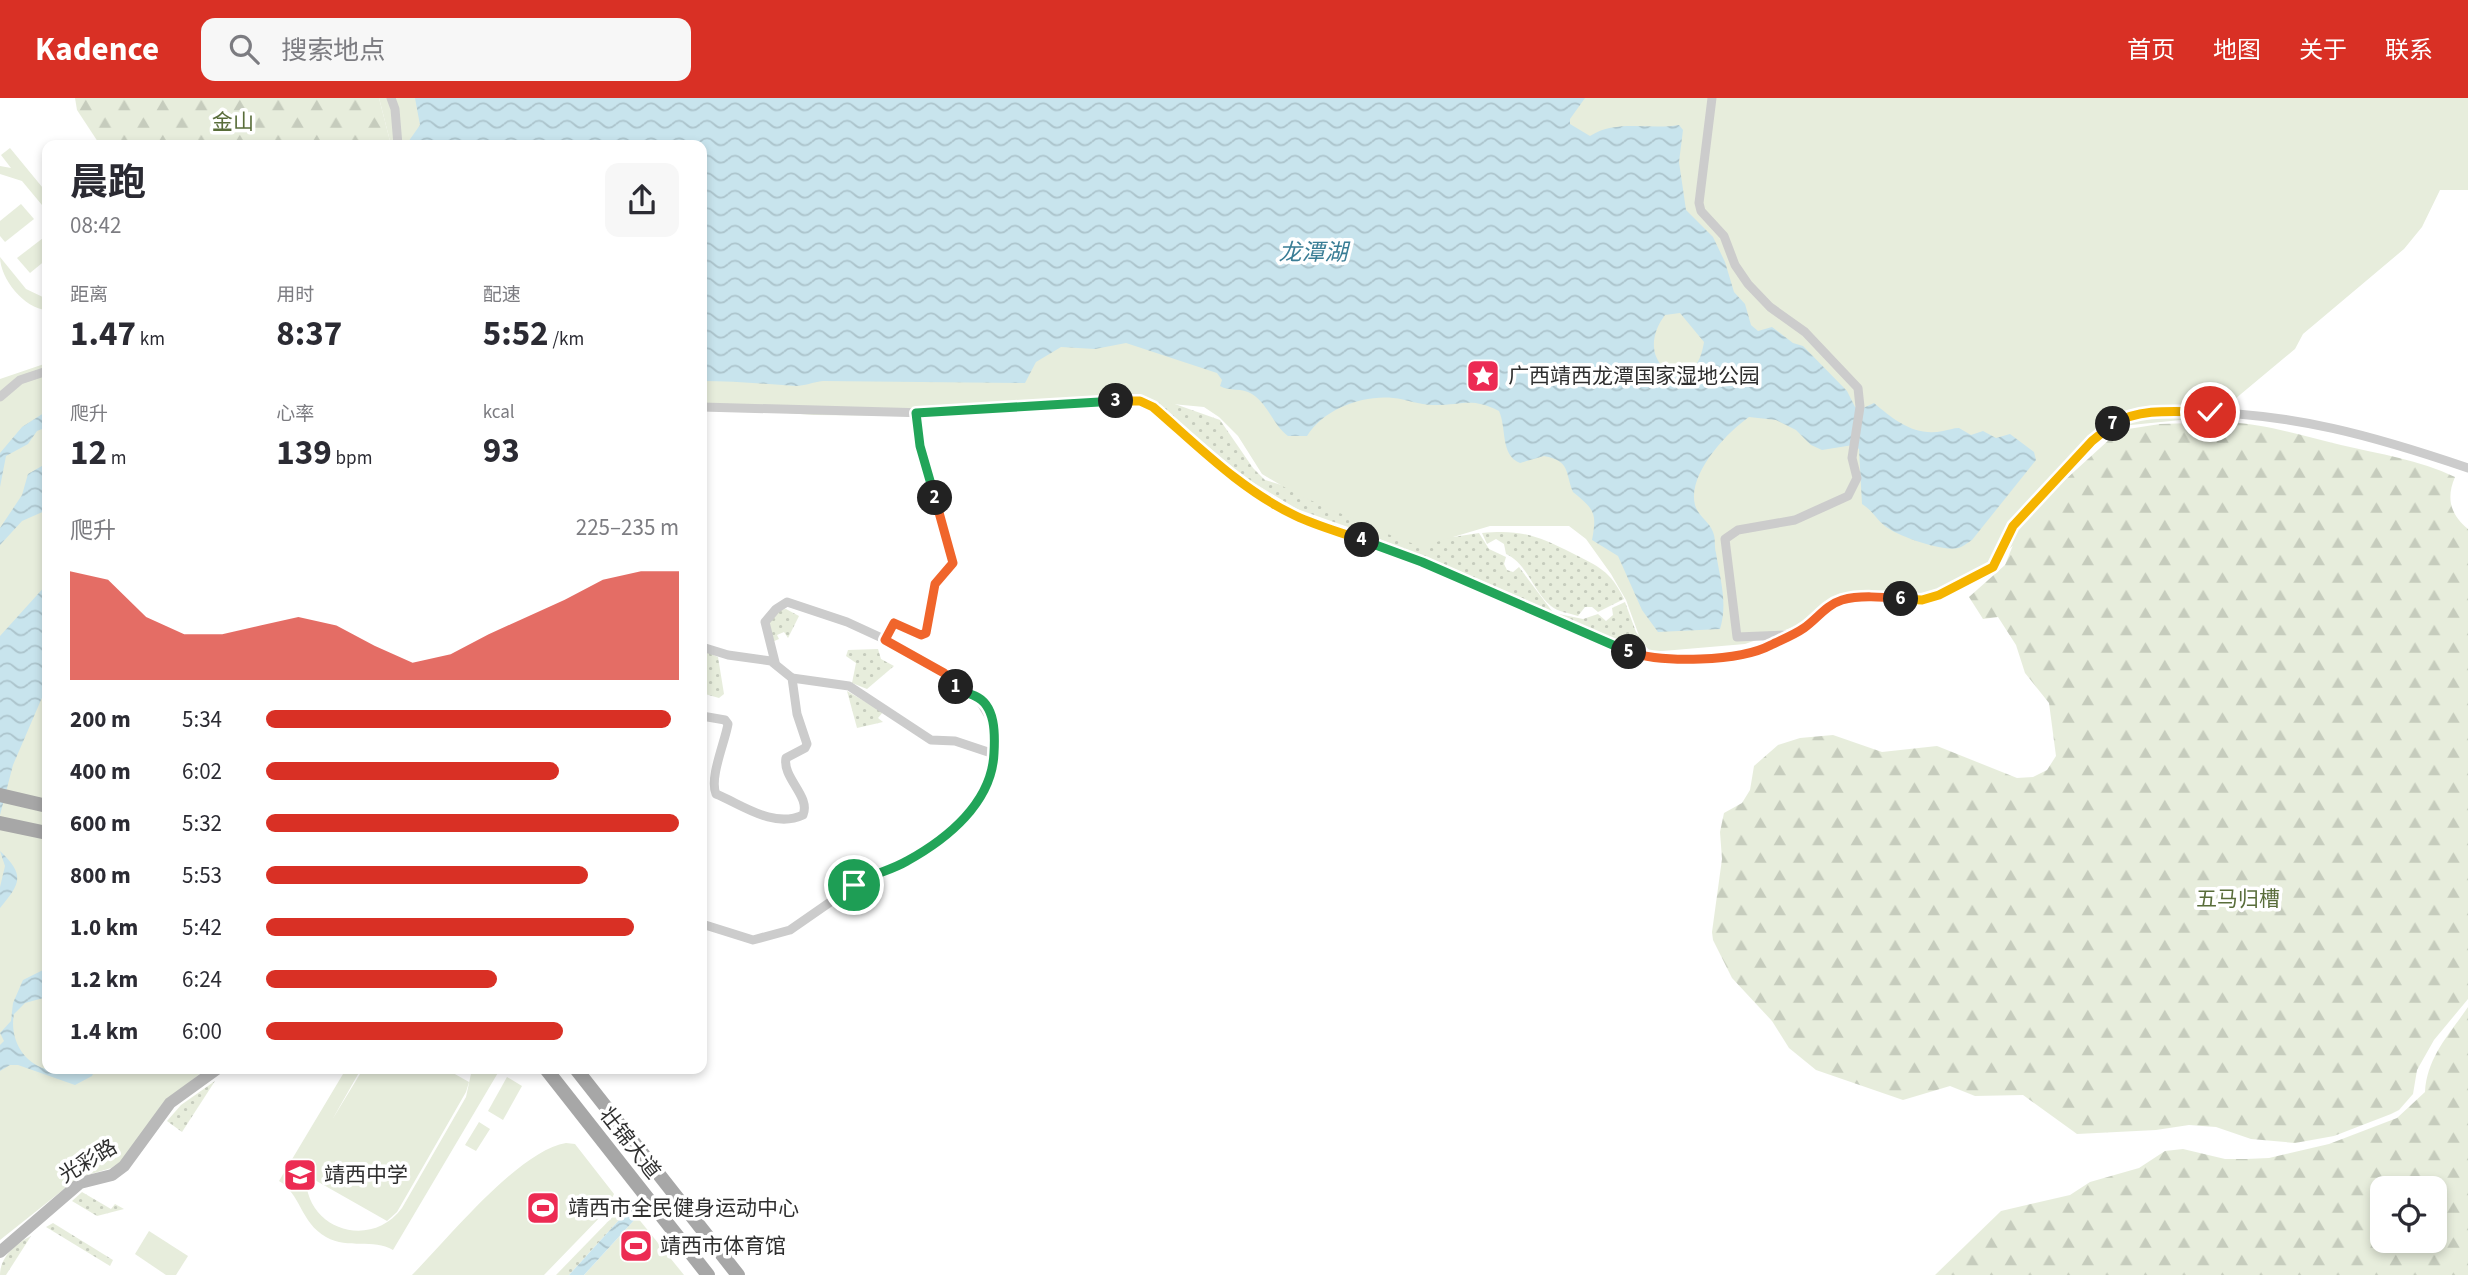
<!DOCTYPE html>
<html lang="zh">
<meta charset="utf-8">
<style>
:root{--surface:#fff;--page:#f7f7f7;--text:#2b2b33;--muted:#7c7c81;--accent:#d93025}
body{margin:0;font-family:"Source Sans 3","Noto Sans SC",sans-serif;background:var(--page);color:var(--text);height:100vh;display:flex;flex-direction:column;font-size:26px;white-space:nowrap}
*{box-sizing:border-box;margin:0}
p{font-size:23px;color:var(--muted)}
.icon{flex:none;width:38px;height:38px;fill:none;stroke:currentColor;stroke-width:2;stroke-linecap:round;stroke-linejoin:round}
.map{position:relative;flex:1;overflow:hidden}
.panel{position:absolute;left:42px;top:42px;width:665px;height:934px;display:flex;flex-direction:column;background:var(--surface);border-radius:14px;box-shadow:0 4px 10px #0003}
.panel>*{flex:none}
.buttons{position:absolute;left:2370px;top:1078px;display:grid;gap:14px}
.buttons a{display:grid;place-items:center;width:77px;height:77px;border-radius:14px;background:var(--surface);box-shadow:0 4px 10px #0003;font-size:35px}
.pin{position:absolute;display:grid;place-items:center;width:60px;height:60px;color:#fff;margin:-30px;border:4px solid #fff;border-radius:50%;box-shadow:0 2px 7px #0007}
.km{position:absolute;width:35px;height:35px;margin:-18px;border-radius:50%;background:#222;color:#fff;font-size:19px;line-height:35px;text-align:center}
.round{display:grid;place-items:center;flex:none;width:74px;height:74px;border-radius:14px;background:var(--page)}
.headline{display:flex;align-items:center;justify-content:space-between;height:119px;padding:0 28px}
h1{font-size:38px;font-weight:700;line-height:52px}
.figures{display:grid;grid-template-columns:repeat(3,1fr);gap:10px;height:119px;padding:7px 28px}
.figures div{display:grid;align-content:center}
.figures b{font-size:35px;font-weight:700}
.figures small{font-size:19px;font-weight:400}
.figures p{font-size:19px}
.chart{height:196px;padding:14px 28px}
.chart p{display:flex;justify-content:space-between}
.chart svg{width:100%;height:126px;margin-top:7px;fill:var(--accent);opacity:.7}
ul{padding:0 28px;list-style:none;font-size:23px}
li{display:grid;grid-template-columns:112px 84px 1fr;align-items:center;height:52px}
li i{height:18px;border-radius:9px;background:var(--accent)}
header{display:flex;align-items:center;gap:42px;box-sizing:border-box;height:98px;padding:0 35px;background:var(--accent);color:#fff}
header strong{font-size:33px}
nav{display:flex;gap:38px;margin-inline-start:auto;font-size:24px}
.search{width:490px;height:63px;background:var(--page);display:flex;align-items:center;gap:18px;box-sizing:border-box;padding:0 24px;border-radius:14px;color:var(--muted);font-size:26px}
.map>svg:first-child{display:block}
</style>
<header>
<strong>Kadence</strong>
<div class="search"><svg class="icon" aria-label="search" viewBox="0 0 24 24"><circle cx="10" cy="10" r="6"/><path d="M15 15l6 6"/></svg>搜索地点</div>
<nav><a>首页</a><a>地图</a><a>关于</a><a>联系</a></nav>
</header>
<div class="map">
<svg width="2468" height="1177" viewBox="0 0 2468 1177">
<defs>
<pattern id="grass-dots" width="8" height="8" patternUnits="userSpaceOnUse" patternTransform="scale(1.75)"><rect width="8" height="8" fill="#e7eddc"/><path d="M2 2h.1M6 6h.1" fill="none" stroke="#c6ccbd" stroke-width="1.8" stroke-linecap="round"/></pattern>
<pattern id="forest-firs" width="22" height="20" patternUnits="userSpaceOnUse" patternTransform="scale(1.75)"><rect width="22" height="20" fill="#e7eddc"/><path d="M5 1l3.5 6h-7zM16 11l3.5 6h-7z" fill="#c6ccbd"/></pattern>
<pattern id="water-waves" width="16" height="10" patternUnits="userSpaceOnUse" patternTransform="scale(1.75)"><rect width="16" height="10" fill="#c8e4ed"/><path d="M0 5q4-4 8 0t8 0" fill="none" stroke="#acc4cc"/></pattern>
</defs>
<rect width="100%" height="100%" fill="#fff"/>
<g fill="url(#grass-dots)">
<path d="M1154,303L1172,305L1220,322L1253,370L1265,382L1453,439L1479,435L1489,451L1506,459L1504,466L1507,472L1513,474L1519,469L1555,517L1533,505L1365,435L1297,411L1244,379Z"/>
<path d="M1482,435C1521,431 1538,438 1572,455C1599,469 1610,472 1624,501L1598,514L1592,509H1585L1578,518C1569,515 1558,514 1551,508C1533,494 1528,466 1506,456L1504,446L1496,441L1487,446Z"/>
<path d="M1625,504L1636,534L1643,543L1636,549H1627L1559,519V516L1583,521L1598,516L1606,523L1613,517L1612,510Z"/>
<path d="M786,511L799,518L788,540L784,534L777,537L779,541L772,544L768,525L779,512Z"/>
<path d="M878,551L881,561L894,568L867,591L852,585L856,565L846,558L848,552Z"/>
<path d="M702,552L718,559L724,596L719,600L705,596L702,604Z"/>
<path d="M847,593L883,614L878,620L883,624L857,630Z"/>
<path d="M215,983L182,1034L167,1023L181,1007Z"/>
<path d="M82,1094L111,1111L115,1106L124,1111L97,1118L72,1103Z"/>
<path d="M626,1105L630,1110L569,1177H556Z"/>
<path d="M53,1125L113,1162L110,1168L46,1129Z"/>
<path d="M31,1138L6,1177H0C0,1159 15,1146 31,1138Z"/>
</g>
<g fill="url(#forest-firs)" fill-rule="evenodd">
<path d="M75,0H379L391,47H100L77,12Z"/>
<path d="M2226,324C2267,326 2302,338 2341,347C2380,356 2419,362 2455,379C2446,400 2450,416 2468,431V901L2434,942L2417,972L2413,996L2399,1012L2391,1016L2334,1038L2295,1045L2251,1041L2216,1029L2189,1027L2156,1032L2077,1036L2023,997L1975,998L1950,988L1903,1002L1816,972L1789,950L1772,923L1732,880L1713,842L1712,834L1722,761L1720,734L1724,715L1742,705L1750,692L1754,668L1778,647L1800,640L1833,637L1882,654L1937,648L2017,680L2033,679L2047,672L2056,658L2049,605L2025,575L2016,547L1998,519L1983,521L1969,499L2005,467L2017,437L2043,402L2111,340L2128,331L2160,326Z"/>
<path d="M2468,909V1177H1935L2001,1113L2070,1097L2090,1084L2139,1070L2165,1053L2183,1051L2225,1061H2246L2269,1060L2329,1046L2397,1020L2425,994C2427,959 2449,937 2468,909ZM2382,1090H2434V1143H2382Z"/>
</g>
<g fill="#e7eddc">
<path d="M379,0H2468V92H2440L2422,129L2404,151L2303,236L2295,251L2229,306L2191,321L2131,327L2097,336L2067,370L2056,409L1995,464L1933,506L1895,502L1834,503L1802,526L1745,546L1651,554L1641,543L1626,502L1611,476L1586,441L1569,428H1490L1423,448L1404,443L1296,396L1262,376L1238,338L1219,319L1204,309L1097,299L905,318L814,317L702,309V47H391Z"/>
<path d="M10,50L47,95V113L22,83L0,76V68L11,70L1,57Z"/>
<path d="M21,106L34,121L5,144L0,138V123Z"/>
<path d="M47,137V161L30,175L17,160Z"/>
<path d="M0,159L26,191L47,201V212C24,211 0,180 0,159Z"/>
<path d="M47,265V971H206L163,1005L126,1060L111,1070L78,1080L0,1142V281Z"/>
<path d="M346,971H361L332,1022L363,971H446L469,984L466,994L397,1114L387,1123L306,1077C304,1131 370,1153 402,1110L466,999L472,971L499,973L393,1152C373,1140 349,1152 326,1139C300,1124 301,1096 279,1083Z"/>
<path d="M507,979L522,988L503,1022L488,1013Z"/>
<path d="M479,1024L490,1031L476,1053L465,1047Z"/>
<path d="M566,1045L575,1046L614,1096L605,1114L544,1177H412C448,1141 518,1053 566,1045Z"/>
<path d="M637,1119L684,1177H584Z"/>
<path d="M149,1133L188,1158L176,1177H166L135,1156Z"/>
</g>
<g fill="url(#water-waves)" fill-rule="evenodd">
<path d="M415,0H1585L1570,21V26L1590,38C1616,21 1650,32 1679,27L1683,32L1679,64L1686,112L1713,139L1725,164L1734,194L1745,206L1751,227L1758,233L1772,229L1793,245L1803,248L1847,293L1855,309L1861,311L1874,305C1894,322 1915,339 1943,333C1949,332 1953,330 1959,330L1971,337L1983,333L1996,340L2010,336L2034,354L2036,362L1972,442C1967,445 1963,449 1958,450C1943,454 1897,438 1885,428C1876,421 1874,414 1862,406L1859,351L1853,347L1822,352L1811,347L1796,332L1776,322L1749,319C1726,335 1687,377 1695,407C1698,418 1709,423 1713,434C1716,441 1714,448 1716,455C1720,481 1728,505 1720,531L1658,534L1642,512L1618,458L1592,442C1597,415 1595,412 1573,394C1565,375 1571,363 1544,358L1520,365C1500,357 1507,331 1499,313C1472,299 1463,307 1436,307C1421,308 1407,301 1393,300C1362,297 1324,311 1307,338H1288C1273,327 1268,306 1252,296C1242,289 1229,294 1220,288L1222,282L1217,275L1126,245L1095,251L1061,249L1036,264L1025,285L823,283C813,284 804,288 796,288C765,286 734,283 702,283V47H406L420,27ZM1680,215L1704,244C1701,262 1696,271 1680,280C1650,268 1647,241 1665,217Z"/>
<path d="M47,313V329L37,333L28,346L6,358L0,389V355L22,329Z"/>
<path d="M47,365V412L22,423L0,447V430L22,397L28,376Z"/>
<path d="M47,486V588L13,667L0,717V538Z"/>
<path d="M0,753C25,777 21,785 0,810V789L5,768Z"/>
<path d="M47,870V899L25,905L14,916C9,941 24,967 50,972C64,974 81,971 95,971L92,978L75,987L18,967H10L0,973V947L4,943L0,935L11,923L13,905L23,882Z"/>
<path d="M630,1110L637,1119L584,1177H569Z"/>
</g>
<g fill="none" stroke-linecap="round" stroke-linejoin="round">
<g stroke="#ccc" stroke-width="9">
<path d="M391,0L395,11L398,47"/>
<path d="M0,299L20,282L47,273"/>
<path d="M702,309L927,315L1140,303L1153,309L1229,375L1296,418L1422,464L1614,549C1668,566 1737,568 1787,537L1737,539L1725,441L1738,432L1795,422L1848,398L1857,380L1852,360L1860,309L1858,290L1805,234L1770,209L1748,186L1735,167L1724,138L1701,113L1699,105L1712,0"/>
<path d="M1787,537L1803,531L1840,503L1877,499L1922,502L1983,476L1993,469L2013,428L2025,414C2048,389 2090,335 2120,322C2142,312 2169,314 2193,314C2293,315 2374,338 2468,370"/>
<path d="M885,543L894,525L921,537L926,535L935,486L953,465L920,348L916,315"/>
<path d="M702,549L728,557L771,563L792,580L797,616L807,646L805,650L786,660C782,680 811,698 803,717C773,731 741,706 716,696C709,680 725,644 728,626L725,622L702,618"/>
<path d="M792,580L849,588L931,642L955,643L994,656"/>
<path d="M702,826L753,842L790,832L862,782L906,764L955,730L970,714L991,677L994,663L993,625L978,600L959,592L944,575L919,563L897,547L847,524L787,504L776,511L765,524L775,564"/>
</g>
<path stroke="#b9b9b9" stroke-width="12" d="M0,1154L80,1085L112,1077L124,1068L170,1005L217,971"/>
<g stroke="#a7a7a7" stroke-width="14">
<path d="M0,697L47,708"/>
<path d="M0,725L47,735"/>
<path d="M546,971L708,1177"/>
<path d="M576,971L738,1177"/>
</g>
</g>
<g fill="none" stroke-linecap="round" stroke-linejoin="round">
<defs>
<path id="split-1" d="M854,787C871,776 890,773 907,763C947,741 992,705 994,655C995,637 996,607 975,598C968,595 962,593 956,589"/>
<path id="split-2" d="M935,400L953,465L935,486L926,535L921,537L894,525L885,542L944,575L956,589"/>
<path id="split-3" d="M935,400L920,348L916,315L1116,303"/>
<path id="split-4" d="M1116,303H1140L1153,309C1198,348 1241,392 1296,418C1317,428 1340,434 1362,442"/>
<path id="split-5" d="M1362,442L1422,464L1629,554"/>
<path id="split-6" d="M1629,554C1662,565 1739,564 1771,547C1781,542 1794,537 1804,530C1817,521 1826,507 1842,502C1860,497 1882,499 1901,501"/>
<path id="split-7" d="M1901,501L1922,502L1939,497L1993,469L2013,428L2092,343L2113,326"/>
<path id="split-8" d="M2113,326C2141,309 2179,314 2210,314"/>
</defs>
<use href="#split-1" stroke="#fff" stroke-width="14"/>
<use href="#split-2" stroke="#fff" stroke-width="14"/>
<use href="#split-3" stroke="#fff" stroke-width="14"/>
<use href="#split-4" stroke="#fff" stroke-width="14"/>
<use href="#split-5" stroke="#fff" stroke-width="14"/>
<use href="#split-6" stroke="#fff" stroke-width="14"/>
<use href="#split-7" stroke="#fff" stroke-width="14"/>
<use href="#split-8" stroke="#fff" stroke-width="14"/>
<use href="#split-1" stroke="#22a559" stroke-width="9"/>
<use href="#split-2" stroke="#f0652b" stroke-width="9"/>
<use href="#split-3" stroke="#22a559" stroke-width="9"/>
<use href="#split-4" stroke="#f5b400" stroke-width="9"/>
<use href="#split-5" stroke="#22a559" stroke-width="9"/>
<use href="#split-6" stroke="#f0652b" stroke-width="9"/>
<use href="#split-7" stroke="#f5b400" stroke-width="9"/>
<use href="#split-8" stroke="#f5b400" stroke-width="9"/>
</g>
<defs>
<symbol id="sight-square" viewBox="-11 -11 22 22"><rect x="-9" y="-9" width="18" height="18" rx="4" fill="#ec2b53" stroke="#fff"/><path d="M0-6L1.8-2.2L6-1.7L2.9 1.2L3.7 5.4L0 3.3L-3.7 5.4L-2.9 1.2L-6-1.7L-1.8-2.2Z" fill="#fff"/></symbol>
<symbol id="school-square" viewBox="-11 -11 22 22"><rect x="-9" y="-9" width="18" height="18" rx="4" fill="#ec2b53" stroke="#fff"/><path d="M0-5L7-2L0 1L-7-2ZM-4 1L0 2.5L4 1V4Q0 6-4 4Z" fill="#fff"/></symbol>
<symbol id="stadium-square" viewBox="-11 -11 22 22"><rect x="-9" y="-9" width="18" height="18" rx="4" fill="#ec2b53" stroke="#fff"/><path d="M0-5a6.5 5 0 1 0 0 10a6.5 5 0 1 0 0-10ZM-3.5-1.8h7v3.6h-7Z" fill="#fff"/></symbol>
</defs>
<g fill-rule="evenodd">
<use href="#sight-square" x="1464" y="259" width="38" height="38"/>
<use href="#school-square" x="281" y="1058" width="38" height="38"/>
<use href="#stadium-square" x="524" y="1091" width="38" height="38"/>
<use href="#stadium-square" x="617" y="1129" width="38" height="38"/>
</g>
<g text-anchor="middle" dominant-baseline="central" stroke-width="7" stroke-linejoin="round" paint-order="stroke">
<g font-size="21" fill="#596d3a" stroke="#fff">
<text x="233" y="24">金山</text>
<text x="2238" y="801">五马归槽</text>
</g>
<g font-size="21" fill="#2f2f2f" stroke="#fff" text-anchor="start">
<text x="1508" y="278">广西靖西龙潭国家湿地公园</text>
<text x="324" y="1077">靖西中学</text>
<text x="568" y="1110">靖西市全民健身运动中心</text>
<text x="660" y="1148">靖西市体育馆</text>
</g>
<g font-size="21" fill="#2f2f2f" stroke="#fff">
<text transform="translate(630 1045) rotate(52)">壮锦大道</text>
<text transform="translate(88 1063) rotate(-31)">光彩路</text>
</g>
<g font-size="23" font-style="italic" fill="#397d95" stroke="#fff">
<text x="1313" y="154">龙潭湖</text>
</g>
</g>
</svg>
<div class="buttons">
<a><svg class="icon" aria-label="locate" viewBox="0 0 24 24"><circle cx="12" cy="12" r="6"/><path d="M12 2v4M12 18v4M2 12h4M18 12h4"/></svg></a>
</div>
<div class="pin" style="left:854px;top:787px;background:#1e9e55"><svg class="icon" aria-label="arrive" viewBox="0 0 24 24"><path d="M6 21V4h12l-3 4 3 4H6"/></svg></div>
<div class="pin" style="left:2210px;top:314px;background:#d93025"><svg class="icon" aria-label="check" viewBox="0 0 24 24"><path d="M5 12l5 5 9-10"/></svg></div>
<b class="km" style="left:956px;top:589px">1</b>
<b class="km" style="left:935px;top:400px">2</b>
<b class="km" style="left:1116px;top:303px">3</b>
<b class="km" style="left:1362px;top:442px">4</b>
<b class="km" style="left:1629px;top:554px">5</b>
<b class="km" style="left:1901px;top:501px">6</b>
<b class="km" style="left:2113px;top:326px">7</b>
<section class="panel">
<div class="headline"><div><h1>晨跑</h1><p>08:42</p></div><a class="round"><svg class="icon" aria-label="share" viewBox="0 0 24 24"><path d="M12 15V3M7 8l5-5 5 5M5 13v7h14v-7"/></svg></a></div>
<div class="figures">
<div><p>距离</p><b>1.47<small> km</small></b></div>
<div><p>用时</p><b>8:37</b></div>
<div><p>配速</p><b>5:52<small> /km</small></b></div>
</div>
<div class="figures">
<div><p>爬升</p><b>12<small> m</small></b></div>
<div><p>心率</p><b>139<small> bpm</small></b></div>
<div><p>kcal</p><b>93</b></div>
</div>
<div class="chart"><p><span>爬升</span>225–235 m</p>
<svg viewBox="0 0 160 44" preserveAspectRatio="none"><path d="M0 44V6L10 9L20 22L30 28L40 28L50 25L60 22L70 25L80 32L90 38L100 35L110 28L120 22L130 16L140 9L150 6L160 6V44z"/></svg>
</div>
<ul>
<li><b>200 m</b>5:34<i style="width:98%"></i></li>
<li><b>400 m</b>6:02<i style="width:71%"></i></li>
<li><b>600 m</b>5:32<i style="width:100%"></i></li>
<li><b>800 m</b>5:53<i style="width:78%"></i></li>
<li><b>1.0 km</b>5:42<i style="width:89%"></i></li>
<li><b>1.2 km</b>6:24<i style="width:56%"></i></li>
<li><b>1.4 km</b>6:00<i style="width:72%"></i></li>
</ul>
</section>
</div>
